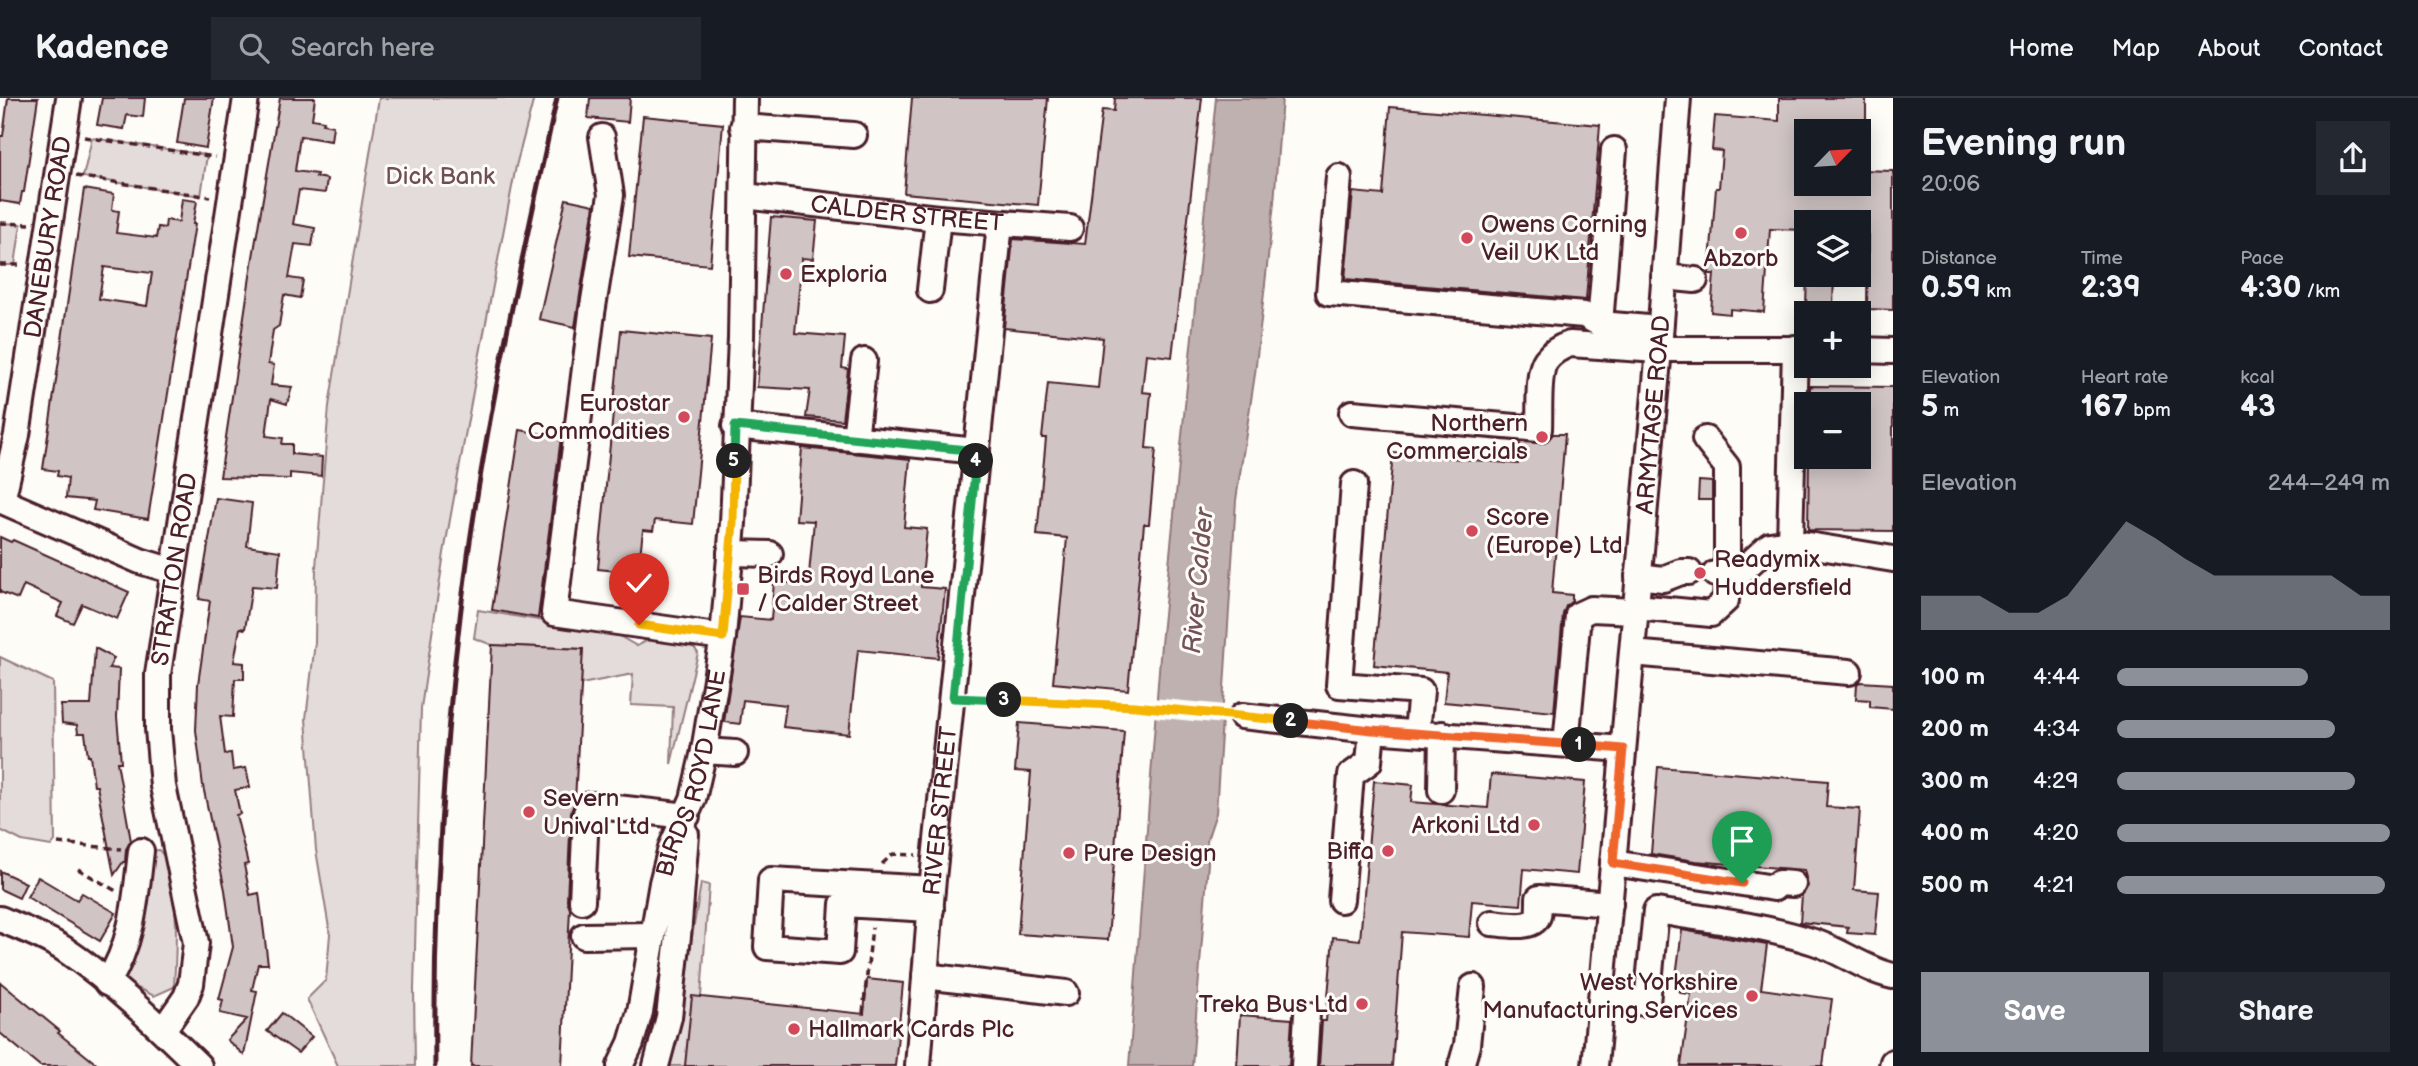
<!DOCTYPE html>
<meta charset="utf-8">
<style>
:root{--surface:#171b24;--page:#242831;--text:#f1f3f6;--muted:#9ea1a6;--line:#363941;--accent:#8c9099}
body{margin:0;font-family:"Balsamiq Sans",sans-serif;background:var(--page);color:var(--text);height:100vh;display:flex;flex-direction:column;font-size:26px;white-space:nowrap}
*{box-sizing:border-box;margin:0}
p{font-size:23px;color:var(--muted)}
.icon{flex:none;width:38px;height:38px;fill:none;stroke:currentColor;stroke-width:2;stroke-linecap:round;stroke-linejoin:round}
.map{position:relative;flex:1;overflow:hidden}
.drawer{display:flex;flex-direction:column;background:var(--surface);width:525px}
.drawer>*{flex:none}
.needle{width:46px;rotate:65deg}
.tools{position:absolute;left:1794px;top:21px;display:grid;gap:14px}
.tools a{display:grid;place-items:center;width:77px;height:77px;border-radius:0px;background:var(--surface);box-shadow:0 4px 18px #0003;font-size:35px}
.pin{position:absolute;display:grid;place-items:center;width:60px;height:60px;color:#fff;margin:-72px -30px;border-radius:50% 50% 50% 0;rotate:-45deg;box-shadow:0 0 7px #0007}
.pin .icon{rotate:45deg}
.km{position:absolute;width:35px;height:35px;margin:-18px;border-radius:50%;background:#222;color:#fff;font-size:19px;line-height:35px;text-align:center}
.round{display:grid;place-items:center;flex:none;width:74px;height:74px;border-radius:0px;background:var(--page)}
.headline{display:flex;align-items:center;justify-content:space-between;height:119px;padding:0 28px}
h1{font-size:38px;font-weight:800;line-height:52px}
.metrics{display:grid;grid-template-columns:repeat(3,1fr);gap:10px;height:119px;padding:7px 28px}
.metrics div{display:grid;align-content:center}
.metrics b{font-size:30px;font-weight:800}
.metrics small{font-size:19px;font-weight:400}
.metrics p{font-size:19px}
.chart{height:196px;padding:14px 28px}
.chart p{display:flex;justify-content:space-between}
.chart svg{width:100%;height:126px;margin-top:7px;fill:var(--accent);opacity:.7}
.button{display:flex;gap:14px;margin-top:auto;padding:14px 28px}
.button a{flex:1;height:80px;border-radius:0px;background:var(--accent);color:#fff;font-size:28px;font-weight:800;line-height:80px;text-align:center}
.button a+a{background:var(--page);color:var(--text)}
ul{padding:0 28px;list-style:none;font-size:23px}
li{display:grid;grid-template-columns:112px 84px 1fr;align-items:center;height:52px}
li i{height:18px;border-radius:9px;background:var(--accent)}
header{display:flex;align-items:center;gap:42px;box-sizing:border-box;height:98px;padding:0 35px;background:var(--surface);border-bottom:2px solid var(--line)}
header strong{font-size:33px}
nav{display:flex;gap:38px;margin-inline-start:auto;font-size:24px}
.search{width:490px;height:63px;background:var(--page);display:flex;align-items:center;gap:18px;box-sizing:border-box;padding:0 24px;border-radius:0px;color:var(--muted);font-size:26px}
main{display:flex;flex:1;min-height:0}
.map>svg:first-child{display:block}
</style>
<header>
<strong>Kadence</strong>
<div class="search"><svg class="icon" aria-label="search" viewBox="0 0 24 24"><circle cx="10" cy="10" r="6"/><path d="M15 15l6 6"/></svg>Search here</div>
<nav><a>Home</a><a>Map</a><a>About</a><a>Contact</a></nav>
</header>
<main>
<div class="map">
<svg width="1893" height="968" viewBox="0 0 1893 968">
<rect width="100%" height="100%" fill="#fdfcf7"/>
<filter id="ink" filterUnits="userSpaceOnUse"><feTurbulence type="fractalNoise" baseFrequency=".0143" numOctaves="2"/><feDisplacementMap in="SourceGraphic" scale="14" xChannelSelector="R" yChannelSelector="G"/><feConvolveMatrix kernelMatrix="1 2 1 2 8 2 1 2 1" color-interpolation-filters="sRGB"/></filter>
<g filter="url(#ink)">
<g fill="#e3dcda" stroke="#967e82" stroke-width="2">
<path d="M379,0H534L516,68L478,266L444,455L421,610L414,891L415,968H338L307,901L326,882L330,836L316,752L306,621L315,544L316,469L329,308Z"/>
<path d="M92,40L207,57L201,98L83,79Z"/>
<path d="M0,125L21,126L15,167H0Z"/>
<path d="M478,512L612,534L637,548L648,542L692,547L698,555L671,666L673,609L631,607L633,576L581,586L582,551L492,547L474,540Z"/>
<path d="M0,559L53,584L55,743L51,748L22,743L0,732Z"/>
<path d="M159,752C162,756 167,760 168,765C179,801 176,853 174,889L154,898L125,884L119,861L144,753Z"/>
<path d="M701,785L709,787L701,899L685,968H667L685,839H692Z"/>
</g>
<path fill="#c0b1b1" stroke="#91777b" stroke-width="2" d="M1216,0H1282L1274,105L1255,276L1236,402L1216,715L1207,742L1208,765L1192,968H1129L1161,546Z"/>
<path fill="#fdfcf7" d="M1153,600L1226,607L1224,626L1152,619Z"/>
<g fill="#d0c5c4" stroke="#4a1f2b" stroke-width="2" fill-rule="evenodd">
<path d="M8,0H38L24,94H22L20,106L0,103V38H3Z"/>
<path d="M102,0H145L143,19L127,17L124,31L97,27Z"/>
<path d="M184,0H214L206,50L177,45Z"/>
<path d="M280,0H315L312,21L324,23L323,26L333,28L331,43L300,38L295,73L317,76L316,79L327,81L325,95L299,92L293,126L315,130L312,148L295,146L289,180L303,182L300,200L284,197L279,228L273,232L268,266L274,267L271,287L292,289L287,306L271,301L266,338L283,340L282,346H292V356L322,359L321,378L290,375V381L220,379L252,165Z"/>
<path d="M590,0H630L628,24L588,20Z"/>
<path d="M912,0H1048L1038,107L904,95Z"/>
<path d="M1115,0H1202L1172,259L1146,256L1142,294L1151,295L1146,350L1156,351L1149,426H1144L1128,592L1053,585L1067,440L1037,437L1046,340H1042L1048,285L1098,290L1103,240L1004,230L1013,141L1085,146L1102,12L1114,13Z"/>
<path d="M1779,0H1866V33H1806V86H1858V72L1893,73V212L1867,211L1868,124H1806V132L1770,131L1764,214L1730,211V216L1711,214L1714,176H1709L1716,90H1719L1722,53L1712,52L1715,18L1779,23Z"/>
<path d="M1390,9L1600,27L1586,202L1345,181L1353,94L1383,97Z"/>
<path d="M643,18L723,26L710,167L629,159Z"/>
<path d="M84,91L114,96L112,112L119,113L116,135L156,140L158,129L165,130L166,122L179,124L182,101L197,103L193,126H195L148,421L93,412L95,403L66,400L68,380L57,378L58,373L43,371ZM104,169L152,175L147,208L99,201Z"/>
<path d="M566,101L594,107L575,229L539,221Z"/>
<path d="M771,119L817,123L813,161L802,160L795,235L845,239L842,270L848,271L842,322L806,319L810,292L757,289Z"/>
<path d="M1807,177H1834L1833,209L1806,208Z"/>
<path d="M621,232L711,241L693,426L655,422L653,433L643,432L638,475L598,471Z"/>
<path d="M1810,288L1893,289V433L1808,432L1809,359H1858V306H1810Z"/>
<path d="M520,332L561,339L538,520L492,512Z"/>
<path d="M1553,336H1565L1552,495L1572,497V503L1566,508L1563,516L1554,614L1444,604L1447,574L1374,567L1393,355L1518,366L1520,344L1545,345Z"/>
<path d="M802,350L910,361L904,429L927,431L921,489L945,491L938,560L858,552L849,636L783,629L786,607L743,602L740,626L724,624L740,519L771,522L774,483L808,487L814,423L796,422Z"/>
<path d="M1699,383L1712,384V402H1698Z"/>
<path d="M216,400L252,405L247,448L280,453L277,490L252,488L245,531L240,530L234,564L244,565V581H235L233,619L220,618L225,656L231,655L233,672L246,670L250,689L235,692L240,716L236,717L248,766L244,767L250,797L259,795L268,866H258L252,892L257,893L244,957L227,942L247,921L220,915L223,902L219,901L233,849L225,792L203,688L196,632L198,586L210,503L199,501Z"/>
<path d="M0,439L11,444L13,442L129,494L117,521L82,506L73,525L57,518L63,505L24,487L18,501L0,494Z"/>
<path d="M492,547L583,551L575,703L571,714L567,802L570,811L562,968H471Z"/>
<path d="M95,550L114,560L109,570L119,571L117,619L121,664H117L131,743L126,751L125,764H123L114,777L97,688H94L90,658H88L85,635H78L77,627L62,625L61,607H91Z"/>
<path d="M1860,584L1893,586V611L1870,609V602L1856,601L1857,586Z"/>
<path d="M1019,625L1124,633L1108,842L1018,836L1031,674L1015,673Z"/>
<path d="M1658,669L1828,683L1826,709L1860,711L1854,792L1879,794L1875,837L1847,835L1848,829L1800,824L1802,797L1808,788L1804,772L1695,763L1651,756Z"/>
<path d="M1491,676L1585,684L1577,776L1524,771L1521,807L1472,803L1469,839L1402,834L1392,968H1319L1322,923H1326L1333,839L1360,842L1374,683L1413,687L1411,704L1488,710Z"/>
<path d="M0,773L26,785L19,800L0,791Z"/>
<path d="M38,779L77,802L82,795L116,815L100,843L27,799Z"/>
<path d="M1682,832L1767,847L1761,891L1832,901L1823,968H1681L1691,896L1681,895L1675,886Z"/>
<path d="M867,881L903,885L895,968H685L692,898L864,916Z"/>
<path d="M0,884L60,933L58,935L99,968H40L0,935Z"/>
<path d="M282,915L312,939L298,955L267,933Z"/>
<path d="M1240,917L1292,921L1289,968H1237Z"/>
</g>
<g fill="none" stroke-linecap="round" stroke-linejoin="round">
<defs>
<g id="minor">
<path d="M743,29L854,37"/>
<path d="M602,39L611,97L592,215L554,515L723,539"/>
<path d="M1614,52L1600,226L1660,231"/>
<path d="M1339,79L1329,195L1584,217L1600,226"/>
<path id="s1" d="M744,98L938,120L1070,130"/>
<path d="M1664,179L1695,182"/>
<path d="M930,192L938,120"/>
<path d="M1795,250L1790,444L1893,461"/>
<path d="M1659,251H1806"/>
<path d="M1858,252L1893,253"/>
<path d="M1352,315L1539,331C1540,314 1537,274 1546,262C1552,254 1561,249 1570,246L1658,252"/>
<path d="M735,328L977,353"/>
<path d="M855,341L864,263"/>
<path d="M1705,341L1727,369V486"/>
<path d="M1354,386L1339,587L1421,593L1417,634"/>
<path d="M0,402L140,463L173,473"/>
<path id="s2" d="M2,403L17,337L69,0"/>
<path d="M730,455L770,456"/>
<path d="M1638,478L1663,481L1681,474H1689"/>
<path d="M1727,486L1770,447L1790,444"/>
<path d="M1636,509L1711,516L1726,502L1727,486L1719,476H1715"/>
<path d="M1632,555L1849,574"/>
<path d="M1242,618L1372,632L1623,651"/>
<path d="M1566,646L1578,517L1591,511L1635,513"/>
<path d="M704,653L735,655"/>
<path d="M1441,692L1442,636"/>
<path d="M1613,765L1774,790L1779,785L1793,786"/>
<path d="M1341,802L1351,677L1369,664L1372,632"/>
<path d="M582,803L586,715L590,707L687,718"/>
<path d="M931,811L843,806L840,854L767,849L771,782L932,791"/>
<path d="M0,821C21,830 44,838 64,851C113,884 157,927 199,968"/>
<path d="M1492,825C1504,826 1532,832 1538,818C1539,813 1539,805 1539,800L1610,806"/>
<path d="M584,838L652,837"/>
<path d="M925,878L1066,895"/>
<path d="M107,885C133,846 136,798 141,753"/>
<path d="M1602,900L1647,905L1656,813C1708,821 1764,828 1814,844C1842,853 1865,872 1893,878"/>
<path id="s3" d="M163,932L186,899L191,886L196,845L163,688L158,631V576L246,0"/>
<path id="s4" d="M620,968L631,945L640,914L662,785L671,750L693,701L704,653L723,539L733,425L741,240L745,0"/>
<path d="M656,968L669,919L678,838L686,736"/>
<path id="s5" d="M918,968L932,791L1000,125"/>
<path d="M1304,968L1307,916"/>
<path d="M1461,968L1467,947L1473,889"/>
<path id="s6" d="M1595,968L1659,251L1678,0"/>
<path d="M1892,968L1893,964"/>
</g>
</defs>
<use href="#minor" stroke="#4a1f2b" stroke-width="30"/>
<g stroke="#4a1f2b" stroke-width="3.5" stroke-dasharray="7 5" stroke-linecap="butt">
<path d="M84,39L215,59"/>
<path d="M76,78L210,99"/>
<path d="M0,125L30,126"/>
<path d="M0,167H22"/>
<path d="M973,601L1135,608L1224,616"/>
<path d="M58,745L121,751"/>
<path d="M882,766L893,756L916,757"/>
<path d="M78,771L116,793"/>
<path d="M863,915L872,829"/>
</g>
<use href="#minor" stroke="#fdfcf7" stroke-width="24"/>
<path stroke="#4a1f2b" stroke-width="5" d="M435,968C433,799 445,624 468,457C490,303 524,151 557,0"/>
</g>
</g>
<g fill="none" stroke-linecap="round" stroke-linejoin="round" filter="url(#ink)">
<defs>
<path id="split-1" d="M1579,647L1623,651L1613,765L1742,785"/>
<path id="split-2" d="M1291,623L1372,632L1579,647"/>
<path id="split-3" d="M1004,602L1135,608L1291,623"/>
<path id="split-4" d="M976,363L953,600L1004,602"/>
<path id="split-5" d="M734,363L735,328L977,353L976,363"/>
<path id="split-6" d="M639,527L723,539L733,425L734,363"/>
</defs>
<use href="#split-1" stroke="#fff" stroke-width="14"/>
<use href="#split-2" stroke="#fff" stroke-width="14"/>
<use href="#split-3" stroke="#fff" stroke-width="14"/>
<use href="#split-4" stroke="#fff" stroke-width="14"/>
<use href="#split-5" stroke="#fff" stroke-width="14"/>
<use href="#split-6" stroke="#fff" stroke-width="14"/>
<use href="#split-1" stroke="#f0652b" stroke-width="9"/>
<use href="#split-2" stroke="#f0652b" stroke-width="9"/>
<use href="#split-3" stroke="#f5b400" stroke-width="9"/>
<use href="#split-4" stroke="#22a559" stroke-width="9"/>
<use href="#split-5" stroke="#22a559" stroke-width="9"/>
<use href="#split-6" stroke="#f5b400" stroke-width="9"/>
</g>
<g fill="#d1495b" stroke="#fdfcf7" stroke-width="2.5">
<circle cx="1741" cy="135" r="7"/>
<circle cx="1467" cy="140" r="7"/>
<circle cx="786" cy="176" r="7"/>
<circle cx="684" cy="319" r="7"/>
<circle cx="1542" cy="339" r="7"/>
<circle cx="1472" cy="433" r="7"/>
<circle cx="1700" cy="475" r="7"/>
<rect x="736" y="484" width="14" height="14" rx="3.5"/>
<circle cx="529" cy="714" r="7"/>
<circle cx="1534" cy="727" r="7"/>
<circle cx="1388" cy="753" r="7"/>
<circle cx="1069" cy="755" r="7"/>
<circle cx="1752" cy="898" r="7"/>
<circle cx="1362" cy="906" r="7"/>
<circle cx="794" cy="931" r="7"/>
</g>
<g text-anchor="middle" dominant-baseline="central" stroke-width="6" stroke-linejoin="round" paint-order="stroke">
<g font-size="24" fill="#704e57" stroke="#fdfcf7">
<text x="440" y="78">Dick Bank</text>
</g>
<g font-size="24" fill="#4a1f2b" stroke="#fdfcf7">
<text stroke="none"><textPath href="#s1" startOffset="164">CALDER STREET</textPath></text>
<text stroke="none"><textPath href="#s2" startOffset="268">DANEBURY ROAD</textPath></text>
<text stroke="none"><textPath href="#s6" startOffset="654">ARMYTAGE ROAD</textPath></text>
<text stroke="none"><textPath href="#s3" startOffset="474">STRATTON ROAD</textPath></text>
<text stroke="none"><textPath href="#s4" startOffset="303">BIRDS ROYD LANE</textPath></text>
<text stroke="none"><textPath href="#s5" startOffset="256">RIVER STREET</textPath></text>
</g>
<g font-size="24" fill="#4a1f2b" stroke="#fdfcf7" text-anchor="start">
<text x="1481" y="126">Owens Corning<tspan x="1481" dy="28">Veil UK Ltd</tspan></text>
<text x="1741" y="160" text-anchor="middle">Abzorb</text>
<text x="800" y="176">Exploria</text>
<text x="670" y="305" text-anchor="end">Eurostar<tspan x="670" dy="28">Commodities</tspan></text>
<text x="1528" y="325" text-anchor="end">Northern<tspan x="1528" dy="28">Commercials</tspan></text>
<text x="1486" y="419">Score<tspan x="1486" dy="28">(Europe) Ltd</tspan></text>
<text x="1714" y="461">Readymix<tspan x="1714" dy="28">Huddersfield</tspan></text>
<text x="757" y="477">Birds Royd Lane<tspan x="757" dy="28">/ Calder Street</tspan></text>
<text x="543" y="700">Severn<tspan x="543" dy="28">Unival Ltd</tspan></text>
<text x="1520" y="727" text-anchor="end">Arkoni Ltd</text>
<text x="1374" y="753" text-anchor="end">Biffa</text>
<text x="1083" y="755">Pure Design</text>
<text x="1738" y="884" text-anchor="end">West Yorkshire<tspan x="1738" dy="28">Manufacturing Services</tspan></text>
<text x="1348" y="906" text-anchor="end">Treka Bus Ltd</text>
<text x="808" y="931">Hallmark Cards Plc</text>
</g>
<g font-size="26" font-style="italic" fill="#73525a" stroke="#fdfcf7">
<text transform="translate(1199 483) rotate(-85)">River Calder</text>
</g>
</g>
</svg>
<div class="tools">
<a><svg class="needle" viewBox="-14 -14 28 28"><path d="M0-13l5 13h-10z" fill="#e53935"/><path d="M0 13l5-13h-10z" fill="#9ea1a6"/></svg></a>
<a><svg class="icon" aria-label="layers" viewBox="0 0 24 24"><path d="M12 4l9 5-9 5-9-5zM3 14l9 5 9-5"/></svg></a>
<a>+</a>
<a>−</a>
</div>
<div class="pin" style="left:1742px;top:785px;background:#1e9e55"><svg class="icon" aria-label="arrive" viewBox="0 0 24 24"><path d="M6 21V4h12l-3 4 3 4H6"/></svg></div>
<div class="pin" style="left:639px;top:527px;background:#d93025"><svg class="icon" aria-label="check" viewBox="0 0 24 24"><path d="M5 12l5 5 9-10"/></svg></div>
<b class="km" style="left:1579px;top:647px">1</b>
<b class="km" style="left:1291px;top:623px">2</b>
<b class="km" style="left:1004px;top:602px">3</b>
<b class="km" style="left:976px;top:363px">4</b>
<b class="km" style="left:734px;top:363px">5</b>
</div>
<section class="drawer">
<div class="headline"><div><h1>Evening run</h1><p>20:06</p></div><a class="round"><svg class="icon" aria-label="share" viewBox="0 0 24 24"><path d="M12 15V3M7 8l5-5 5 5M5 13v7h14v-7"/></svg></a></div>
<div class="metrics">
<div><p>Distance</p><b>0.59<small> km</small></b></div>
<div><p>Time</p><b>2:39</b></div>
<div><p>Pace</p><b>4:30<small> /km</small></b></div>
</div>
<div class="metrics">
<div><p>Elevation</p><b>5<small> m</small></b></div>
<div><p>Heart rate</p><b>167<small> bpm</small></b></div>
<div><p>kcal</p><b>43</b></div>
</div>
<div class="chart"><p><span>Elevation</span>244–249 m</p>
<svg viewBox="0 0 160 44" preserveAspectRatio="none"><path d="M0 44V32L10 32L20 32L30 38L40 38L50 32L60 19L70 6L80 12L90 19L100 25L110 25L120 25L130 25L140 25L150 32L160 32V44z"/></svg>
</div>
<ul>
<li><b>100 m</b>4:44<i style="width:70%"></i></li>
<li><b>200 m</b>4:34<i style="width:80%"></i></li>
<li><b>300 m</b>4:29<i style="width:87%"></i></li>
<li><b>400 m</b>4:20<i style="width:100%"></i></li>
<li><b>500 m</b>4:21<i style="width:98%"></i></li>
</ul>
<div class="button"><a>Save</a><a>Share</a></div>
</section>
</main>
